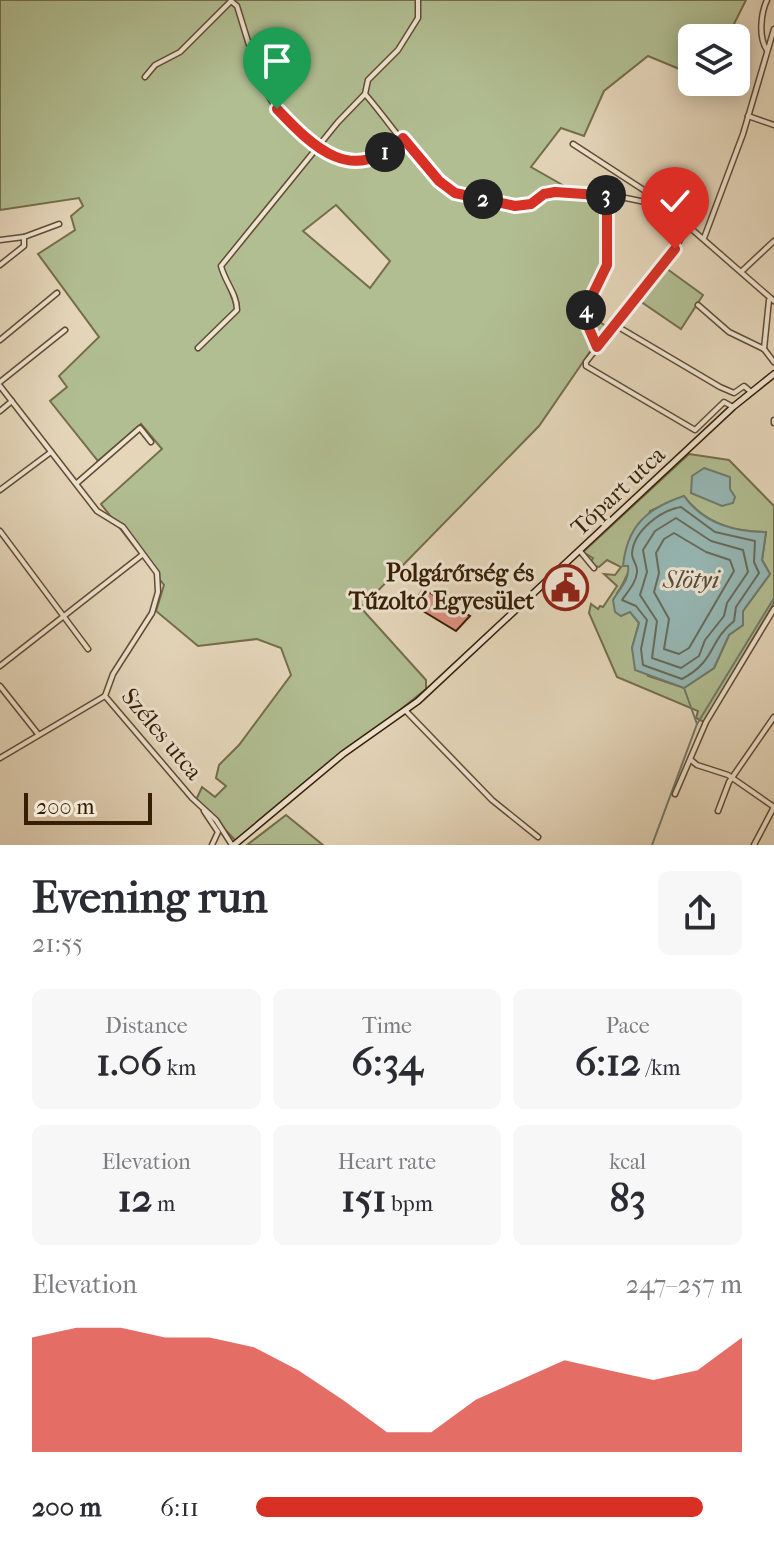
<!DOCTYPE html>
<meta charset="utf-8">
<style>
:root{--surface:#fff;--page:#f7f7f7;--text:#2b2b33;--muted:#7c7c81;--accent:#d93025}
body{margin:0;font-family:"IM FELL French Canon",serif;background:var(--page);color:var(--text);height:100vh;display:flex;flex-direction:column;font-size:30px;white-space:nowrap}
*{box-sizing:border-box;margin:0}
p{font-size:26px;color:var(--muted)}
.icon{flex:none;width:44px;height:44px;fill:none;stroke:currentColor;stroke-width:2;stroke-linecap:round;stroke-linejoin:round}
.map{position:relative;height:845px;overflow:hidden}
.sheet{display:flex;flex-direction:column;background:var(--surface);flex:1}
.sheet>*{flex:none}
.buttons{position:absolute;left:678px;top:24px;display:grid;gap:16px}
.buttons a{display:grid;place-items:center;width:72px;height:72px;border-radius:12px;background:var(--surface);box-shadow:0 4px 20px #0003;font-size:40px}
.scale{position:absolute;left:24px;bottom:20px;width:128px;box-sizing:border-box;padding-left:8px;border:4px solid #371e04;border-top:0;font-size:22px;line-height:28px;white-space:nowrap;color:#371e04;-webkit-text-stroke:6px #eee4d2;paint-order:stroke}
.pin{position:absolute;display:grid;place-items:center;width:68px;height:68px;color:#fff;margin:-82px -34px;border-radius:50% 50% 50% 0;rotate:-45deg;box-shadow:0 0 8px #0007}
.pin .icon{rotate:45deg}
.km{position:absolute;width:40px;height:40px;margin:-20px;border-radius:50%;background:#222;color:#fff;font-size:22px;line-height:40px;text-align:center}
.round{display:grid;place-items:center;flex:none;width:84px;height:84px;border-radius:12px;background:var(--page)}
.summary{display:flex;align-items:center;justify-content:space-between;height:136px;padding:0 32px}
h1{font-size:44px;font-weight:800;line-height:60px}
.stats{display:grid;grid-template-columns:repeat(3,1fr);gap:12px;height:136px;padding:8px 32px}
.stats div{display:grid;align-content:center;border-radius:12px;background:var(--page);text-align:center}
.stats b{font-size:40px;font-weight:800}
.stats small{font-size:22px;font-weight:400}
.stats p{font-size:22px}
.chart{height:224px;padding:16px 32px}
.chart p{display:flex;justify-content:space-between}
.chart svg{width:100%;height:144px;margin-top:8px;fill:var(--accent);opacity:.7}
ul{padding:0 32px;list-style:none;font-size:26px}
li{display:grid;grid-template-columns:128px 96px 1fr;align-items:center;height:60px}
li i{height:20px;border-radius:10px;background:var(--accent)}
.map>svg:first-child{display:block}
</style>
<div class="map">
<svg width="774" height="845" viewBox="0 0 774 845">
<rect width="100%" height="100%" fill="#e5d6ba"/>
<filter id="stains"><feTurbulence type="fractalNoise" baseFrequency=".0025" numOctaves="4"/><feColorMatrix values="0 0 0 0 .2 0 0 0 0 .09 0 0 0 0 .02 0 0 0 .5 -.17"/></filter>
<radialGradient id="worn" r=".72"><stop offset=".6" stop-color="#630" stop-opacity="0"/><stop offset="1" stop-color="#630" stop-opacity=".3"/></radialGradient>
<g fill="#b1be92" stroke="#746e4b" stroke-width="2" fill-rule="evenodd">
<path d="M0,0H746L727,38H692V70L689,73L648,56L604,91L584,136L561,128L531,167L603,208L600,265L583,310L607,327L539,426L361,608L426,680V689L237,842L196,800L202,787L215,797L226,786L216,778L219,765L239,745L291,675L281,648L257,639L198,646L156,611L164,585L101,504L162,449L141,424L98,461L50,401L67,387L59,376L99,337L38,254L75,230L71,216L83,206L79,198L0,210ZM336,205L390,261L370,288L303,231Z"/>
<path d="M663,266L703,295L681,329L637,299Z"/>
<path d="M689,454L729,460L774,506V603L704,722L696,718L698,711L617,677L589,613L591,604L598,609L600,606L603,607L617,586L604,574L615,575L621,567L607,560L599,567L589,565L593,558L583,552ZM684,496C704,523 733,532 766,532L762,560L770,574L743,611V625L729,635L714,668L684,688L648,676L632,648L639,623L617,593C629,578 642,533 650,511Z"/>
<path d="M286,815L323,845H247Z"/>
</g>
<g fill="#96b8b5" stroke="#707a6e" stroke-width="2">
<path d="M704,468L730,477V489L735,497L733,503L722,506L691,493L692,476Z"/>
<path d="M684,496C703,523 734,532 766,532L762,560L770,574L743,611V625L729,635L714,668L684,688L635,670L632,648L639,623L630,612L621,616L615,612L613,600C619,589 630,580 628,566H623C627,526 647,508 684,496Z"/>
</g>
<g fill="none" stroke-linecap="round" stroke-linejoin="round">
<g stroke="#666b5c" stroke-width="2">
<path d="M681,507L715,532L755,541L754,562L759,573L736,607L734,621C708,642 716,661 682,679L643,665L641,649L647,620L636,606L622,600C628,591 636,583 637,572C638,564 632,561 632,554C633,531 661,510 681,507Z"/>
<path d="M676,518L711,541L743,550L748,572L727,603L724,616L705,640L699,656L681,668L652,658L657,621L640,595L647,572L643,550L655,531Z"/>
<path d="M674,533L706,552L730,560L734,571L689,648L679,654L664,649L669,619L654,592L659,573L656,553L664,539Z"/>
</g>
<g stroke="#707a6e" stroke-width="2">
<path d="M684,688L697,724"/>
<path d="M652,845L697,724L774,598"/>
</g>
</g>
<path fill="#dc907f" stroke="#371e04" stroke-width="2" d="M423,589L470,616L456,631L413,605Z"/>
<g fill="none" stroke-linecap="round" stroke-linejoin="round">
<defs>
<g id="street">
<path d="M767,50C758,37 761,13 767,0"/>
<path d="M145,77L155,65L180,52L231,1L237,6C245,31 258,79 271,100C299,147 358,183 403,138"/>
<path d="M365,94C388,120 420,169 447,188C458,196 518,210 531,204C539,200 543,193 552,193C589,189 628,198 663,206"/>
<path d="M748,116L774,125"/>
<path d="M573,144L656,198L774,301"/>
<path d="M688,225L675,249L586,362V366L695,430L724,402L733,407"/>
<path d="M704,238L743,134L774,29"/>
<path d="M0,240L24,237L59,224"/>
<path d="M0,265L24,246V237"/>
<path d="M742,271L774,241"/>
<path d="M698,305L729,332L764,349"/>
<path d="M615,325L720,387L734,393L744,386L751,392"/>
<path d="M0,340L57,293"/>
<path d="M597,347L588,326L586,308L607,265V211L613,196"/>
<path d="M198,348L237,310C237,294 225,282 221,266L338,122L365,94L368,80L398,50L418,18V0"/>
<path d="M764,349L769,300"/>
<path d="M764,349L774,362"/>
<path d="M0,382L65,330"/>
<path d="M0,386L97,511L123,527L157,573L158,592L152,613L113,674L105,696"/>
<path d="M0,411L12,401"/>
<path d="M774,420V423"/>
<path d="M77,483L140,428L151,442"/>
<path d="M0,490L51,452"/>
<path d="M0,531L88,649"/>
<path d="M580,551L594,568"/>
<path d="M554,575L563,585"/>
<path d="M0,666L142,555"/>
<path d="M0,686L38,734"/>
<path d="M105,696L192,798L216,820L232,845"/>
<path d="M405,710L492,800L538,837"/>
<path d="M0,758L105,696"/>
<path d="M691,760L697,765L728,775L774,807"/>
<path d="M675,794L706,722L774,609"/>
<path d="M204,811L218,832L212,845"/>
<path d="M718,811L729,782L774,717"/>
<path d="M754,845L774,807"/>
</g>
<path id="secondary" d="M234,845L343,754L418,701L733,407L774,374"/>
</defs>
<use href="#street" stroke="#624c32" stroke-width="7"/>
<use href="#secondary" stroke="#371e04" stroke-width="8"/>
<use href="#street" stroke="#eee4d2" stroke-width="4"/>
<use href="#secondary" stroke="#eee4d2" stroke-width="5"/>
</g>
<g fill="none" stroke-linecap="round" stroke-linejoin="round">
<defs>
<path id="route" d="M277,109C314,148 353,187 403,138L439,181L455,193L515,206L531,204L544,194L555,192L613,196L607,211V265L586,308L588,326L597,347L675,249"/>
</defs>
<use href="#route" stroke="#fff" stroke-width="16"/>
<use href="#route" stroke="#d93025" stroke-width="10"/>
</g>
<defs>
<symbol id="civic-ring" viewBox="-11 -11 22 22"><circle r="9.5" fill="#eee4d2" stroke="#8f2418" stroke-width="1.5"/><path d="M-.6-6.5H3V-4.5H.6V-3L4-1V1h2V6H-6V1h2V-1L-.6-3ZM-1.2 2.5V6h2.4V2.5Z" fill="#8f2418"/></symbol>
</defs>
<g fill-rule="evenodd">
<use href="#civic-ring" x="540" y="562" width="51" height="51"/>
</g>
<g text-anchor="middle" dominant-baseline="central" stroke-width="6" stroke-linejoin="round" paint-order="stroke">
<g font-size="24" fill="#371e04" stroke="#eee4d2">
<text transform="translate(618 491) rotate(-43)">Tópart utca</text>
<text transform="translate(162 734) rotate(50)">Széles utca</text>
</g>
<g font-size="24" font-weight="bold" fill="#371e04" stroke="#eee4d2" text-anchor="end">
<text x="534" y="573">Polgárőrség és<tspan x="534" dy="28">Tűzoltó Egyesület</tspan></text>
</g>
<g font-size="26" font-style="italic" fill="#544c39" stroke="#eee4d2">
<text x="691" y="579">Slötyi</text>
</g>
</g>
<rect width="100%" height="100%" filter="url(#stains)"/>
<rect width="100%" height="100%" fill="url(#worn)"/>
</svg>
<div class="buttons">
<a><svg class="icon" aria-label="layers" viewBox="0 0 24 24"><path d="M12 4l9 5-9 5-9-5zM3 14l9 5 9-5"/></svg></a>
</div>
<div class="scale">200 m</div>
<div class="pin" style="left:277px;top:109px;background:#1e9e55"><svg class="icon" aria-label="arrive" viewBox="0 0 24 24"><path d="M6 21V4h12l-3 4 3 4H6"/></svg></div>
<div class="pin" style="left:675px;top:249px;background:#d93025"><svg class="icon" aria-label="check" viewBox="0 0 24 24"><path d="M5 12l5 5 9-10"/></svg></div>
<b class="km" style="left:385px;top:152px">1</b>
<b class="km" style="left:483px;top:199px">2</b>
<b class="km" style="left:606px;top:195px">3</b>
<b class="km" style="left:586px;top:310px">4</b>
</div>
<section class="sheet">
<div class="summary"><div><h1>Evening run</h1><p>21:55</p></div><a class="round"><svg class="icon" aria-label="share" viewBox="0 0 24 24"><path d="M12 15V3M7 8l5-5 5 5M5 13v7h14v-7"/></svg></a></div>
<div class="stats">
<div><p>Distance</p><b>1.06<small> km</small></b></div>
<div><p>Time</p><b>6:34</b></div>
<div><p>Pace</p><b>6:12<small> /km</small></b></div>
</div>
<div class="stats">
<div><p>Elevation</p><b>12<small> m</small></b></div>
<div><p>Heart rate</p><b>151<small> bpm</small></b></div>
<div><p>kcal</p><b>83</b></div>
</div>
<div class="chart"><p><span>Elevation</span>247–257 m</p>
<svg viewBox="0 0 160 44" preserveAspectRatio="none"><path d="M0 44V9L10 6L20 6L30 9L40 9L50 12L60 19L70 28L80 38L90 38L100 28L110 22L120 16L130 19L140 22L150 19L160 9V44z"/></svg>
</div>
<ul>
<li><b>200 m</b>6:11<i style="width:92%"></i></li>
</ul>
</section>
